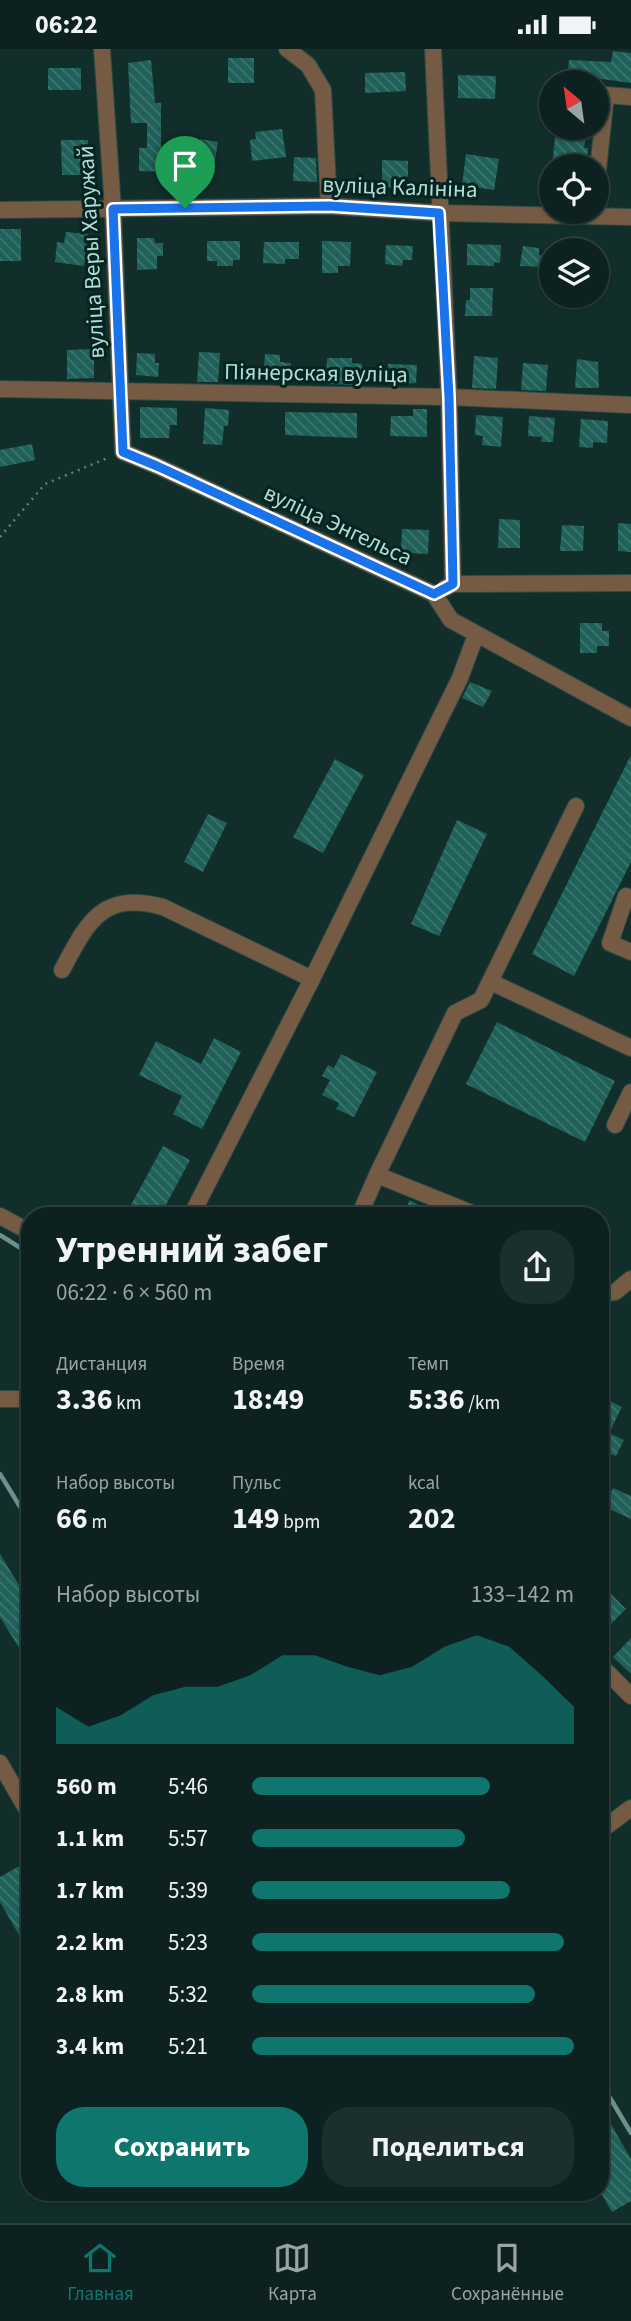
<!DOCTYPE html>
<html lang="ru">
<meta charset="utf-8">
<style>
:root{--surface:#0d2220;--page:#1b2f2d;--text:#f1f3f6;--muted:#9aa4a5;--line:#2d3f3e;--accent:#0f766e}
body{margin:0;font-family:"Source Sans 3",sans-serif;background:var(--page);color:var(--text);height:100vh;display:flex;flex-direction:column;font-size:26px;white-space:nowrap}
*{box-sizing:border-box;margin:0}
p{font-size:23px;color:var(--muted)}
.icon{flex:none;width:38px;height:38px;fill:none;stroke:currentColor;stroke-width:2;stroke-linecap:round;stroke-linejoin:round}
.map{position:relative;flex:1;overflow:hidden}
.drawer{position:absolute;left:21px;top:1158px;width:588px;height:994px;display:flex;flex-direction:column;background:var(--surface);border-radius:28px;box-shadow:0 2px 5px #0004,0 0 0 2px var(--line)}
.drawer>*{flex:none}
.needle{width:46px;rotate:331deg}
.fabs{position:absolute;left:539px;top:21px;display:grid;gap:14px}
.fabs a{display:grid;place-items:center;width:70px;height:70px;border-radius:50%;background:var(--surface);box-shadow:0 2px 5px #0004,0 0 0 2px var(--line);font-size:35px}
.pin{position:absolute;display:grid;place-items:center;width:60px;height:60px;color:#fff;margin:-72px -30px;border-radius:50% 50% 50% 0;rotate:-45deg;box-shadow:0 0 7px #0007}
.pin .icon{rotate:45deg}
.round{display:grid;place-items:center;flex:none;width:74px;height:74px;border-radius:28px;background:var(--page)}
.head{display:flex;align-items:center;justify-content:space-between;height:119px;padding:0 35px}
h1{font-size:38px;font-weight:700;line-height:52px}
.figures{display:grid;grid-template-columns:repeat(3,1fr);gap:10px;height:119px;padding:7px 35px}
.figures div{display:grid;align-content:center}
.figures b{font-size:30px;font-weight:700}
.figures small{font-size:19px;font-weight:400}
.figures p{font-size:19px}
.chart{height:196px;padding:14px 35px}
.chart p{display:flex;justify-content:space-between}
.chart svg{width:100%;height:126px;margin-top:7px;fill:var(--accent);opacity:.7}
.cta{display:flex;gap:14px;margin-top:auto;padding:14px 35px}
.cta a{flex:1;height:80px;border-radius:28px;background:var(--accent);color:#fff;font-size:28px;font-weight:700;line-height:80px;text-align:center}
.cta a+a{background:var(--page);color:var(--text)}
ul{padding:0 35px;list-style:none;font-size:23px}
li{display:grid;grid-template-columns:112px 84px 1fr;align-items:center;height:52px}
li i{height:18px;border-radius:9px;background:var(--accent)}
.status{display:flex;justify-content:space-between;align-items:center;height:49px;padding:0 35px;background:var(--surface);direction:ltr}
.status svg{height:19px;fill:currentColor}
.tab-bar{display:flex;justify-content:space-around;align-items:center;height:98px;border-top:2px solid var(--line);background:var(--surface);font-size:19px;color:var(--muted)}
.tab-bar a{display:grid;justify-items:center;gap:4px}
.tab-bar .on{color:var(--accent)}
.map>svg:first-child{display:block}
</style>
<div class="status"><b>06:22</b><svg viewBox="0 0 49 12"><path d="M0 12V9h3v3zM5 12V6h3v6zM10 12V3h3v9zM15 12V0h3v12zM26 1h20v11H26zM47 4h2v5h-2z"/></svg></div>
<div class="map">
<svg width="631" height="2174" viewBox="0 0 631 2174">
<defs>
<pattern id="building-back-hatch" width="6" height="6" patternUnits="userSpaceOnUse" patternTransform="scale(1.75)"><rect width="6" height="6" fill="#1f6059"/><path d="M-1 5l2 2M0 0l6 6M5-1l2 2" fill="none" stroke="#3d7670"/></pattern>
</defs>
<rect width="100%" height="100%" fill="#112e2b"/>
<g fill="url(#building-back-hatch)">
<path d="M613,2L631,4V34L587,28V33H567L569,11L611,13Z"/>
<rect x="228" y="9" width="26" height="25"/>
<path d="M151,11L155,54H161V99H172V123L139,122V99H147V74H131L128,14Z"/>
<rect x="48" y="19" width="33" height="22"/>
<path d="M405,23L406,42L365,44V24Z"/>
<path d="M458,26L496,27L495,50L458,49Z"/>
<path d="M560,79H587L584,99H588L586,117H552L556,80Z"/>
<path d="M282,80L286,108L252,112L250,91L256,90L255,83Z"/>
<path d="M200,90L218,93L214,117L196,115Z"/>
<path d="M61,91H88V126H62Z"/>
<path d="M466,105L499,110L494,141L462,136Z"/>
<path d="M294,108L316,109L317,133L293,132Z"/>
<path d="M382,111L408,112V128L403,127V139L382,138Z"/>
<rect x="0" y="180" width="21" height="32"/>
<path d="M66,183L88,185L84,217L55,213L57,193L64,194Z"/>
<path d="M137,189H154L155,194H163V207H157V220L137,221Z"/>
<path d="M207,192H240V211H233V217H217V212H207Z"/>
<path d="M322,192L351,193L350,217H338V224H322Z"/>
<path d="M264,193H299V210H285V215L263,214Z"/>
<path d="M467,195L501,196L500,214L494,213V217L467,216Z"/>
<path d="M386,196L413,197L412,211H403L402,217L385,215Z"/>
<path d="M523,197L539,199V206L546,207L544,218L520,217Z"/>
<path d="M470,239H493L492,267H465L466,251H470Z"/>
<path d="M94,300V329L67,330V301Z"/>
<path d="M199,303L220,304L218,333H197Z"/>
<path d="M137,304L155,305V314H159L158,328L136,326Z"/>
<path d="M265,305L280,306V313L291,314L290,334L263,332Z"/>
<path d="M474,307L498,309L496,340L472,339Z"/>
<path d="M327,309H352V314L362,315V336L326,335Z"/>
<path d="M577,310L598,313L599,339H575Z"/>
<path d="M523,314L548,316L546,342L521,341Z"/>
<path d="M388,315L417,316L416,334L388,336Z"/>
<path d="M140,358L177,359V376H170L169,389H140Z"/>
<path d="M205,359L229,361L228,377H224L222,396L203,395Z"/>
<path d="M413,360H427V388L390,387L391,367H413Z"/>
<path d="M285,363L357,364V389L285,386Z"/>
<path d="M476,366L503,368L501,398L482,396L483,387L475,386Z"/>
<path d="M529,367L555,369L553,393H541L542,388L528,387Z"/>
<path d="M581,370L608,372L607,394L593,393V399L579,398Z"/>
<path d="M32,395L35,411L0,418V401Z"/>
<path d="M499,470L520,471V499H498Z"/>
<path d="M618,474L631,475V503L618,502Z"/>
<path d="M562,476L584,477L583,502H560Z"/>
<path d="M402,480L429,481L428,505L401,504Z"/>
<path d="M580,574H602V582H609V597H597V604H580Z"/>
<path d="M470,633L492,642L483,658L462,649Z"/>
<path d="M631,706V813L574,927L532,905Z"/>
<path d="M335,710L364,726L323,804L293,788Z"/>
<path d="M208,765L227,774L203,823L184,813Z"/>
<path d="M457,771L487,785L439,887L411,875Z"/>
<path d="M497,973L615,1032L585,1093L466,1035Z"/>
<path d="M214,989L241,1003L202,1080L173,1065L182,1047L139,1026L156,992L201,1015Z"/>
<path d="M341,1005L377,1023L354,1068L336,1060L339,1054L322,1046L330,1031L322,1027L328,1016L334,1019Z"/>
<path d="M163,1097L190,1111L160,1167H125Z"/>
<path d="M410,1151L422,1158L423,1156L451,1167H401Z"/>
<path d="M600,1347L622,1358L609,1384L624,1391L616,1407L600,1401Z"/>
<path d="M613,1439L631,1447V1470L605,1458Z"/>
<path d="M0,1505L30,1554V1617L0,1568Z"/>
<path d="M600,1534L626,1560L600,1586Z"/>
<path d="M631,1589V1625L613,1608Z"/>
<path d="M30,1811V1905L0,1853V1828Z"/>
<path d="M600,2056L631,2110V2152L612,2163L600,2142Z"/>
</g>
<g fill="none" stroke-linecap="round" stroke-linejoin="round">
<defs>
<g id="minor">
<path d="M102,0L113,160L123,403L157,417L434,545L451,571L631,669"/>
<path d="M287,0L308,16L323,41L329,157"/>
<path d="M433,0L449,348L453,535"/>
<path d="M597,130L606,46L631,48"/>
<path d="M0,161L329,157L439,164L631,168"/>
<path d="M0,340L449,348L631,356"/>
<path d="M445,539L453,535L631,534"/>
<path d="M626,847L610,894L631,903"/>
<path d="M62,921C87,874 102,841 163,858L312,930L460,629L476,586"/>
<path d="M491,933L631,999"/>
<path d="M615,1076L631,1043"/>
<path d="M377,1126L455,964L481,951L576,757"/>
<path d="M0,1167L30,1183"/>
<path d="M191,1167L312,930"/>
<path d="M359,1167L377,1126L479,1167"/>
<path d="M600,1246L615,1243L631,1230"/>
<path d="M0,1350H30"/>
<path d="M600,1616L631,1647"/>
<path d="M0,1714L30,1766"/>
<path d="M600,1782L631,1759"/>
</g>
</defs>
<use href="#minor" stroke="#2b4a46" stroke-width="18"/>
<path stroke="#5d807c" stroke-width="2.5" stroke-dasharray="2 5" stroke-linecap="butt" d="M0,488L45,435L110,408"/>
<use href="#minor" stroke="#755b43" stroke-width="16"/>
<g stroke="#6c908c" stroke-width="4.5">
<path d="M0,1186L30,1205"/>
<path d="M0,1425L30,1474"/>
<path d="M600,2032L631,2084"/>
</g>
</g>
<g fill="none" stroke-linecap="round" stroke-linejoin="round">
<defs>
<path id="route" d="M329,157L439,164L449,348L453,535L434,545L157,417L123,403L113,160Z"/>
</defs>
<use href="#route" stroke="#fff" stroke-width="14"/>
<use href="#route" stroke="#1a73e8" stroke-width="9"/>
</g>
<g text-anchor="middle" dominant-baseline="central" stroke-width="6" stroke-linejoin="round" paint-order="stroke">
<g font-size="23" fill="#b2dcd6" stroke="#062521">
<text transform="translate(400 138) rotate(2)">вуліца Калініна</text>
<text transform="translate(91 203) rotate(-93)">вуліца Веры Харужай</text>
<text transform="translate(316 324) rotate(1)">Піянерская вуліца</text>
<text transform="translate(338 476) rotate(25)">вуліца Энгельса</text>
</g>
</g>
</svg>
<div class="fabs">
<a><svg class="needle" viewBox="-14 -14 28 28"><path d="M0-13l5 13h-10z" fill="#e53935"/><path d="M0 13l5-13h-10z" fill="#9aa4a5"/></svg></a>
<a><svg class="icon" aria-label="locate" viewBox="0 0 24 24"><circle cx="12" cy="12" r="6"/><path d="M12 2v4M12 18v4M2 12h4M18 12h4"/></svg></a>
<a><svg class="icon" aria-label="layers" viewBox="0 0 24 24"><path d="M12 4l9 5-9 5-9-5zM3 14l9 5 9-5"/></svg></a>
</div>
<div class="pin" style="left:185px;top:159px;background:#1e9e55"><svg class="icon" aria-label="arrive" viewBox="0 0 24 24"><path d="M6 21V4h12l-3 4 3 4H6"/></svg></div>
<section class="drawer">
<div class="head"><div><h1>Утренний забег</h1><p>06:22 · 6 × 560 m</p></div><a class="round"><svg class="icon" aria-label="share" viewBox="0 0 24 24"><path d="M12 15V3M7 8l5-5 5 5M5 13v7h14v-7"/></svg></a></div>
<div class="figures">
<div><p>Дистанция</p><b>3.36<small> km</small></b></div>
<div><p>Время</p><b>18:49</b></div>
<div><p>Темп</p><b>5:36<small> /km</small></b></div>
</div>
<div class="figures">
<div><p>Набор высоты</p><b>66<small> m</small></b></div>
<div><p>Пульс</p><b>149<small> bpm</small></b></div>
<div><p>kcal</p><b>202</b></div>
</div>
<div class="chart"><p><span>Набор высоты</span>133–142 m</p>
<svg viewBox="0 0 160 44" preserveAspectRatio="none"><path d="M0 44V31L10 38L20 34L30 27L40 24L50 24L60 20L70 13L80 13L90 17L100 20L110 17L120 10L130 6L140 10L150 20L160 31V44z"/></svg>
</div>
<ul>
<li><b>560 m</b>5:46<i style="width:74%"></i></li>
<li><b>1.1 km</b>5:57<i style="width:66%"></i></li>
<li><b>1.7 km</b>5:39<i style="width:80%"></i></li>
<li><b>2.2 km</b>5:23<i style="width:97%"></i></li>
<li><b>2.8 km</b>5:32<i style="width:88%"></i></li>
<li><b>3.4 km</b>5:21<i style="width:100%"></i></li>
</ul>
<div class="cta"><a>Сохранить</a><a>Поделиться</a></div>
</section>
</div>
<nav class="tab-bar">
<a class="on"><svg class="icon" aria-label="home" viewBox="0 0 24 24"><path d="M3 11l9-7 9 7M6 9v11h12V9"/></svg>Главная</a>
<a><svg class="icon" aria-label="map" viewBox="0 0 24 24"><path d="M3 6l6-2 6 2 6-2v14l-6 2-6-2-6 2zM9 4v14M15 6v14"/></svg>Карта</a>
<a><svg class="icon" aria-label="saved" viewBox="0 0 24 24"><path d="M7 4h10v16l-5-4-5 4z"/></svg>Сохранённые</a>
</nav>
